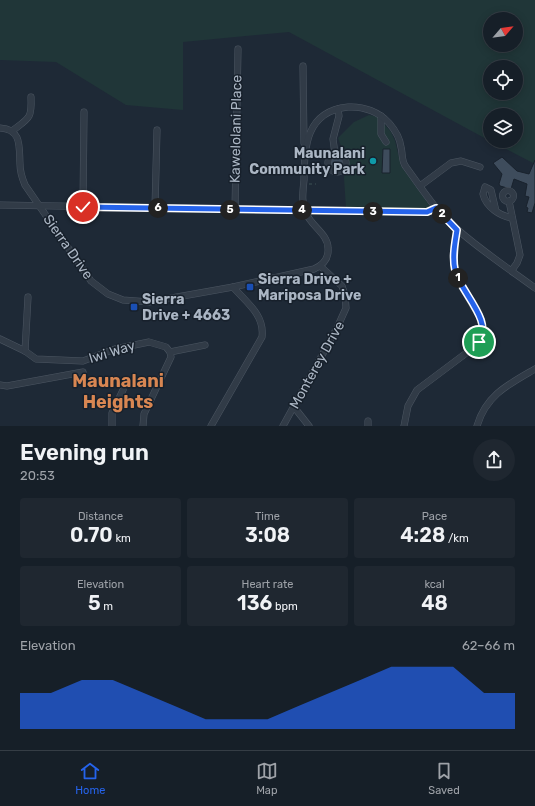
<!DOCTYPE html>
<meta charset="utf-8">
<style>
:root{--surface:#161f28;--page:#1f2730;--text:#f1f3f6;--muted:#9ea2a8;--line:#353d45;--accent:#2563eb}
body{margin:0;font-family:Rubik,sans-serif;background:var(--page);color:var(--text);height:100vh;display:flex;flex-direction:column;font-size:15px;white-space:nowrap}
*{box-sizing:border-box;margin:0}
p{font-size:13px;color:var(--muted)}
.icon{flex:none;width:22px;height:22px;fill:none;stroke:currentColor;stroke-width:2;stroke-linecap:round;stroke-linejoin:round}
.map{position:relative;height:426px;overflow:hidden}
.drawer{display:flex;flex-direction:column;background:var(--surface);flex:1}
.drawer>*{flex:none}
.needle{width:26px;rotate:62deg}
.fabs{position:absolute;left:483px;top:12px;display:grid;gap:8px}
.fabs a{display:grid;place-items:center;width:40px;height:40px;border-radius:50%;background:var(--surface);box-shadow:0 2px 10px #0003,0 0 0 1px var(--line);font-size:20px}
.pin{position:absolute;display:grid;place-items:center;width:34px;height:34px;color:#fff;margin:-17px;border:2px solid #fff;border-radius:50%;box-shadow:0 1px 4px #0007}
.km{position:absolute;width:20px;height:20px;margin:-10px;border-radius:50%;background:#222;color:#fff;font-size:11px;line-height:20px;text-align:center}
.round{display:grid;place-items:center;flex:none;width:42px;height:42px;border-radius:21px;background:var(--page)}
.summary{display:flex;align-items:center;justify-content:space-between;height:68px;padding:0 20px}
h1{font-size:22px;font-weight:600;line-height:30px}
.stats{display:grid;grid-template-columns:repeat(3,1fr);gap:6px;height:68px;padding:4px 20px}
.stats div{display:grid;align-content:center;border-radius:4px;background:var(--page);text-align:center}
.stats b{font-size:20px;font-weight:600}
.stats small{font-size:11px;font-weight:400}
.stats p{font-size:11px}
.chart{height:112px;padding:8px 20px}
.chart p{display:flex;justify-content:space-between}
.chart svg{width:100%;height:72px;margin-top:4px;fill:var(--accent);opacity:.7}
.tabs{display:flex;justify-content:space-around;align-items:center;height:56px;border-top:1px solid var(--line);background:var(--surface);font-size:11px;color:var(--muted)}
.tabs a{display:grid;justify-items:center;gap:2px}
.tabs .selected{color:var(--accent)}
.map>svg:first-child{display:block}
</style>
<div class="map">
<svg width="535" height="426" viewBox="0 0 535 426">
<rect width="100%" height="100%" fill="#1e2936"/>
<g fill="#203638" fill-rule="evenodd">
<path d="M0,0H535V164L491,141H516V115H490V141L289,32L183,42V110L126,105L56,62L0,60ZM490,19H516V45H490ZM490,67H516V93H490Z"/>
<path d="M369,115L378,117L391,132L395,141L401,166L429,205V208H346L344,178L347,162L338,138L354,122Z"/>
</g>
<g fill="#3e4c5c" stroke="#19222d">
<path d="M383,149H390V173H382Z"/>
<path d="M340,156L343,159L344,166L341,170H334L330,167V160L332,157L336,158Z"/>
<path d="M502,157L517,171L529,174L535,160V203L532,213L527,212L528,208L526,207L529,197L525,196L527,184L514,179L511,189L500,186L499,184L502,174L493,163Z"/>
</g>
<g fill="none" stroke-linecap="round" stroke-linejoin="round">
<defs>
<g id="minor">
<path d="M303,66L304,143"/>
<path d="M381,116V134L386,142"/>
<path d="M0,128C22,129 19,147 20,164C20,172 22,178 25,185L91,281L108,294L123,300L149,302L233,287L314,269C323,265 329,258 328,248C328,234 311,226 306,213C301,203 303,191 304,180C304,147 306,111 348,107C364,106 379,112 389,123C395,130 400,138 401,147C403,154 401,161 406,167C422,189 437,213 458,230C482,251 509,269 535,288"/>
<path d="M12,131C29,118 32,119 31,97"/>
<path d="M335,154L333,139L339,116L338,109"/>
<circle cx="337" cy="163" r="9"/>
<path d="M420,186L451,163L461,161L480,167"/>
<circle cx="508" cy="196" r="5.5"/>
<path d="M509,201L520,255L517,263L512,270"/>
<path d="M0,205L398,212H427L436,208"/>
<path d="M83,207L84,112"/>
<path d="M155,208L157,130"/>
<path d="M235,210L238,49"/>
<path d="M496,211L491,190L485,187L483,194C486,207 500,216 512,218"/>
<path d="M0,339L25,351L36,359L83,361L115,349L149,342L166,347L170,352L171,357L144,414L143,426"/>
<path d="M25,351L28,297"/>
<path d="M170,352L205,345"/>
<path d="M0,385L7,386L83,372"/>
<path d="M294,407L309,426"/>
<path d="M112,426V413L123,390"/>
<path d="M211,426L262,337C265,315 246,302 233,287"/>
<path d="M283,426L337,328L346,308L345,295L342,286L320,266"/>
<path d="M368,426V421"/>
<path d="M404,426L408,406L417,390L477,345L483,334L482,321L462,287L455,270L453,255L457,230"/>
<path d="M477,426C486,395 509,384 535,369"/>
</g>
</defs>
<use href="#minor" stroke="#4c5662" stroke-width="7"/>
<path stroke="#3d5355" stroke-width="1" stroke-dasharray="3 3" stroke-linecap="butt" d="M309,184H316"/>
<use href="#minor" stroke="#313b47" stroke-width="6"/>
</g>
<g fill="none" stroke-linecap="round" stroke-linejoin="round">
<defs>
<path id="route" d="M83,207L427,212L436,208L457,230C455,243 452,257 455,270C460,292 494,321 479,342"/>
</defs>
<use href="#route" stroke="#fff" stroke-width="8"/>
<use href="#route" stroke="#2563eb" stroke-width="5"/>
</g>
<circle fill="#0f9aa8" stroke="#17202b" stroke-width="1.5" cx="373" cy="161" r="4"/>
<g fill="#1a4fb4" stroke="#17202b" stroke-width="1.5">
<rect x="246" y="283" width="8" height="8" rx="2"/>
<rect x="130" y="303" width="8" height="8" rx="2"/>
</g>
<g text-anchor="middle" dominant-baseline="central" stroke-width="3" stroke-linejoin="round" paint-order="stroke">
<g font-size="14" fill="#abb6c4" stroke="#17202b">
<text transform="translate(236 129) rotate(-89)">Kawelolani Place</text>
<text transform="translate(68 247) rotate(55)">Sierra Drive</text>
<text transform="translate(112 352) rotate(-17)">Iwi Way</text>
<text transform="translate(317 365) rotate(-61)">Monterey Drive</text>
</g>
<g font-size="14" font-weight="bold" fill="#abb6c4" stroke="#17202b" text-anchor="start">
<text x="365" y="153" text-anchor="end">Maunalani<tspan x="365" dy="16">Community Park</tspan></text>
<text x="258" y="279">Sierra Drive +<tspan x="258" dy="16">Mariposa Drive</tspan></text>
<text x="142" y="299">Sierra<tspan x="142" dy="16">Drive + 4663</tspan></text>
</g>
<g font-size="18" font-weight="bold" fill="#d88652" stroke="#17202b">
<text x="118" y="381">Maunalani<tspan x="118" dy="21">Heights</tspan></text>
</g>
</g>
</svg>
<div class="fabs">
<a><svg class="needle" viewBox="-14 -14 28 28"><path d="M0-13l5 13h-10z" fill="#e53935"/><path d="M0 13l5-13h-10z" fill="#9ea2a8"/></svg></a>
<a><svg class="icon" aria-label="locate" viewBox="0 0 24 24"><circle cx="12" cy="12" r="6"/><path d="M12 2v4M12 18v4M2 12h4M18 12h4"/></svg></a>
<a><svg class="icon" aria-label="layers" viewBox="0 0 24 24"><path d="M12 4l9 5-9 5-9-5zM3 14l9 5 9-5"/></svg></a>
</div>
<div class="pin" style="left:479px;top:342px;background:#1e9e55"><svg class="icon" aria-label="arrive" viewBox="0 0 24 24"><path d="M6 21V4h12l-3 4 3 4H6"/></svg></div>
<div class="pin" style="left:83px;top:207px;background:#d93025"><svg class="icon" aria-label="check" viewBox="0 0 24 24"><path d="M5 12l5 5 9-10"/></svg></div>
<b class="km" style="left:458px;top:278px">1</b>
<b class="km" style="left:442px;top:214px">2</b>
<b class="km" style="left:373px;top:212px">3</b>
<b class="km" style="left:302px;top:210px">4</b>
<b class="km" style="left:230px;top:210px">5</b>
<b class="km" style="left:158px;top:208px">6</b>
</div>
<section class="drawer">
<div class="summary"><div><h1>Evening run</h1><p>20:53</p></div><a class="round"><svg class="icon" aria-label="share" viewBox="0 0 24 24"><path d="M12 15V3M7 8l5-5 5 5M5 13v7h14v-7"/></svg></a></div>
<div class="stats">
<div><p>Distance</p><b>0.70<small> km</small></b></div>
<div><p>Time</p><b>3:08</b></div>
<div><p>Pace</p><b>4:28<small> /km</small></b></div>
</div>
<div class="stats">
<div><p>Elevation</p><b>5<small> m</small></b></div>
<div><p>Heart rate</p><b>136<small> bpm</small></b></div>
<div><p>kcal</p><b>48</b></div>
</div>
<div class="chart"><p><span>Elevation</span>62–66 m</p>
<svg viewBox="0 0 160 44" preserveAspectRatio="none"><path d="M0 44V22L10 22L20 14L30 14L40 22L50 30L60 38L70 38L80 38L90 30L100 22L110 14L120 6L130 6L140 6L150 22L160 22V44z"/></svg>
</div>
</section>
<nav class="tabs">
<a class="selected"><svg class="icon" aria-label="home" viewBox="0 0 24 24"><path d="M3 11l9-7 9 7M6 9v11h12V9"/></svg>Home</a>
<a><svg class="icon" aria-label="map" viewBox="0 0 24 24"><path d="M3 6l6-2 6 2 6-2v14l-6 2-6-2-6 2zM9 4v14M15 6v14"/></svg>Map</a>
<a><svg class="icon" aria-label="saved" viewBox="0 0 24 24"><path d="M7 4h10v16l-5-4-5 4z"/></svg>Saved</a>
</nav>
